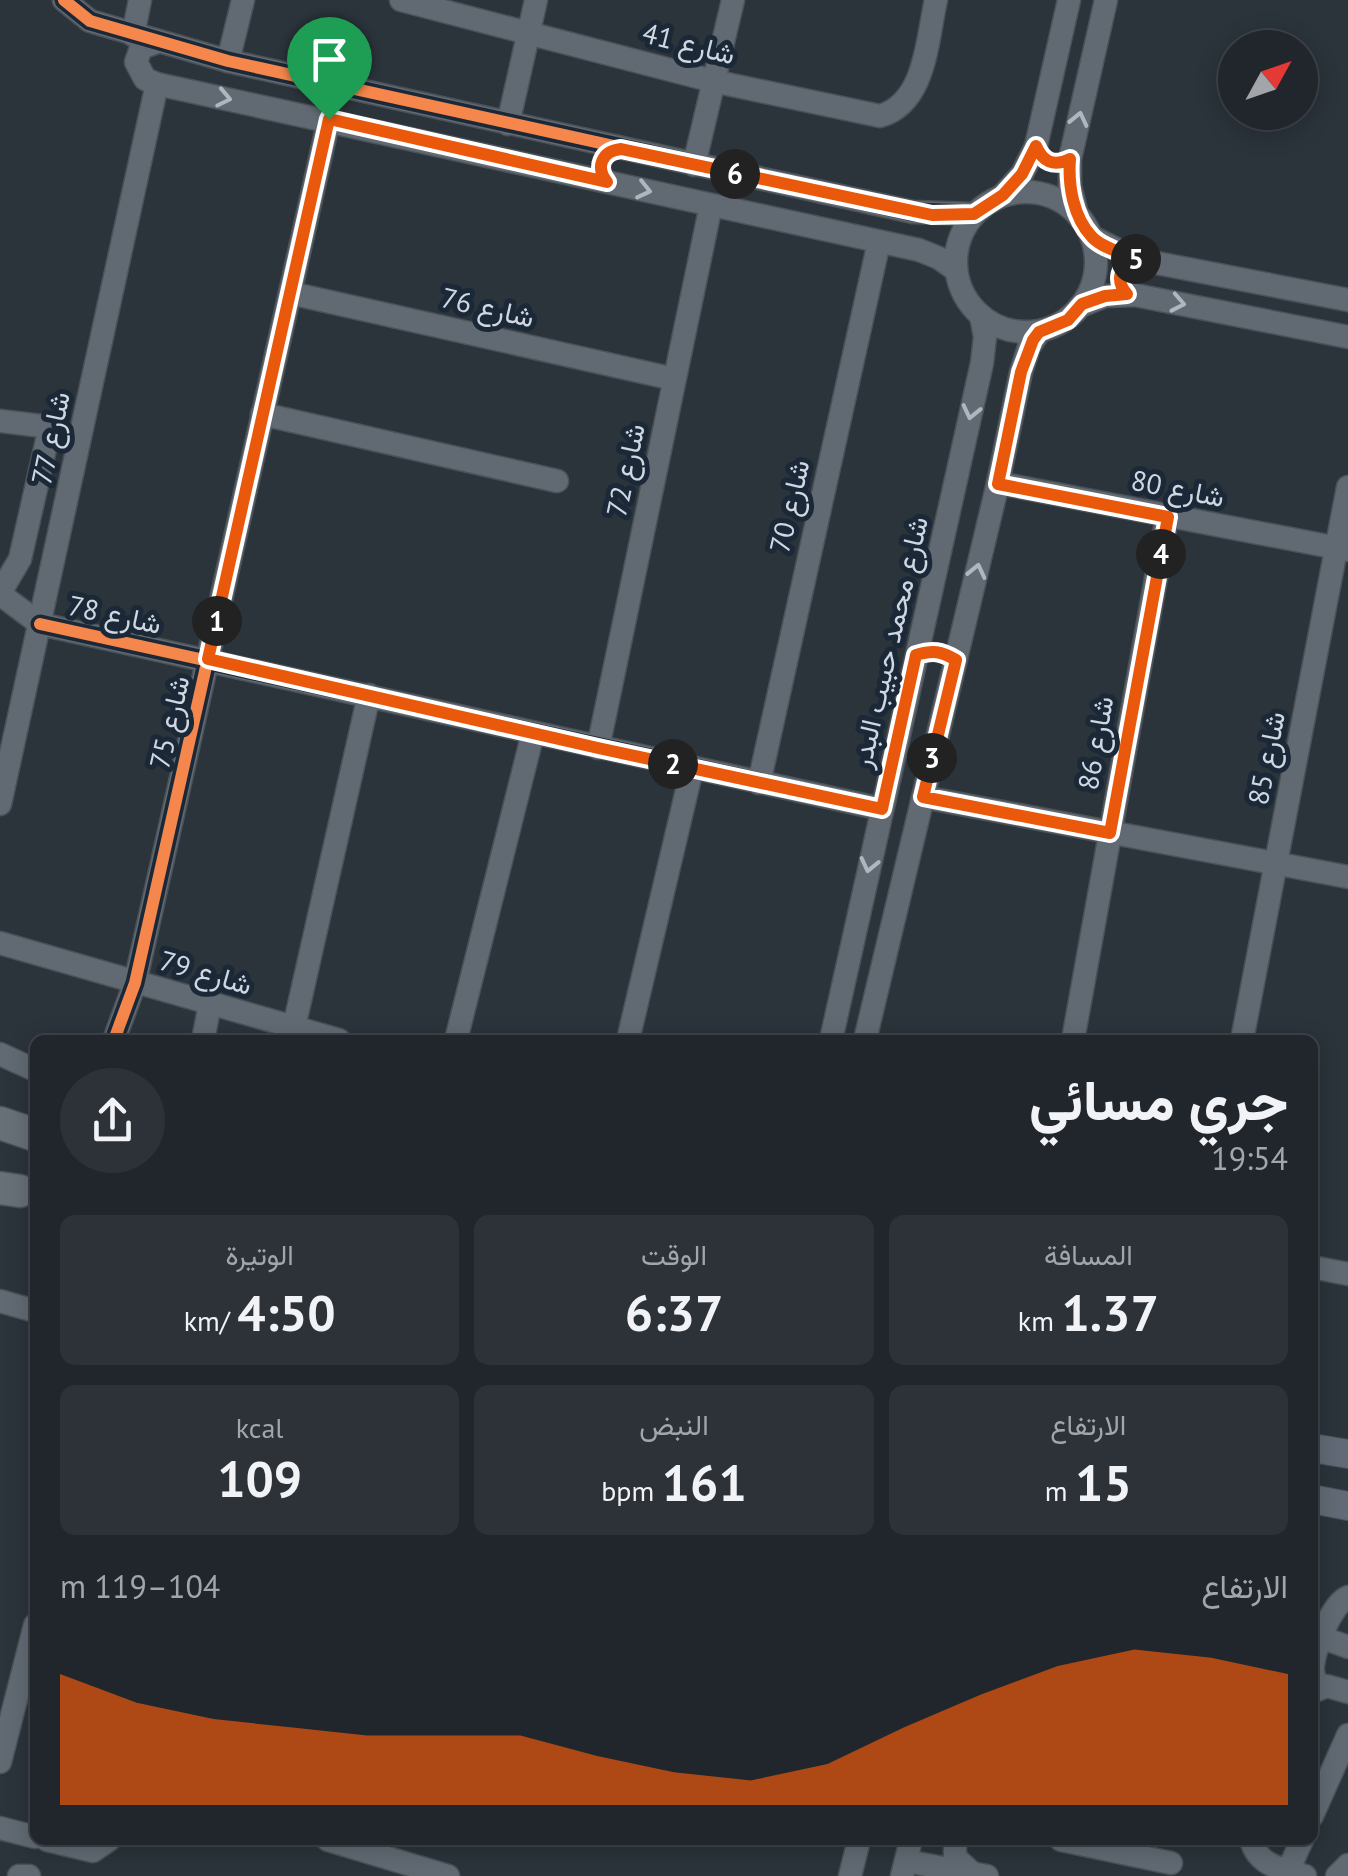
<!DOCTYPE html>
<html lang="ar">
<meta charset="utf-8">
<style>
:root{--surface:#20262c;--page:#2d3238;--text:#f1f3f6;--muted:#a2a5a9;--line:#3d4348;--accent:#ea580c}
body{margin:0;font-family:"PT Sans",Vazirmatn,sans-serif;background:var(--page);color:var(--text);direction:rtl;height:100vh;display:flex;flex-direction:column;font-size:38px;white-space:nowrap}
*{box-sizing:border-box;margin:0}
p{font-size:32px;color:var(--muted)}
.icon{flex:none;width:55px;height:55px;fill:none;stroke:currentColor;stroke-width:2;stroke-linecap:round;stroke-linejoin:round}
.map{position:relative;flex:1;overflow:hidden;direction:ltr}
.drawer{position:absolute;left:30px;top:1035px;width:1288px;height:810px;display:flex;flex-direction:column;background:var(--surface);border-radius:15px;box-shadow:0 5px 25px #0003,0 0 0 2px var(--line);direction:rtl}
.drawer>*{flex:none}
.needle{width:65px;rotate:50deg}
.controls{position:absolute;left:1218px;top:30px;display:grid;gap:20px}
.controls a{display:grid;place-items:center;width:100px;height:100px;border-radius:50%;background:var(--surface);box-shadow:0 5px 25px #0003,0 0 0 2px var(--line);font-size:50px}
.pin{position:absolute;display:grid;place-items:center;width:85px;height:85px;color:#fff;margin:-102px -42px;border-radius:50% 50% 50% 0;rotate:-45deg;box-shadow:0 0 10px #0007}
.pin .icon{rotate:45deg}
.km{position:absolute;width:50px;height:50px;margin:-25px;border-radius:50%;background:#222;color:#fff;font-size:28px;line-height:50px;text-align:center}
.round{display:grid;place-items:center;flex:none;width:105px;height:105px;border-radius:52px;background:var(--page)}
.summary{display:flex;align-items:center;justify-content:space-between;height:170px;padding:0 30px}
h1{font-size:55px;font-weight:800;line-height:75px}
.figures{display:grid;grid-template-columns:repeat(3,1fr);gap:15px;height:170px;padding:10px 30px}
.figures div{display:grid;align-content:center;border-radius:15px;background:var(--page);text-align:center}
.figures b{font-size:50px;font-weight:800}
.figures small{font-size:28px;font-weight:400}
.figures p{font-size:28px}
.chart{height:280px;padding:20px 30px}
.chart p{display:flex;justify-content:space-between}
.chart svg{width:100%;height:180px;margin-top:10px;fill:var(--accent);opacity:.7}
.map>svg:first-child{display:block}
</style>
<div class="map">
<svg width="1348" height="1876" viewBox="0 0 1348 1876">
<rect width="100%" height="100%" fill="#2b333b"/>
<g fill="none" stroke-linecap="round" stroke-linejoin="round">
<defs>
<g id="minor">
<path d="M64,0L90,21L228,61L913,212L974,214"/>
<path d="M401,0L713,81L880,116C926,103 927,39 936,0"/>
<path d="M133,35L140,0"/>
<path d="M157,42L141,48L136,62L145,79L157,84L919,250L939,258L956,270"/>
<path d="M228,61L243,0"/>
<path d="M508,124L536,0"/>
<path d="M694,165L733,0"/>
<circle cx="1026" cy="262" r="70"/>
<path d="M1003,195L1022,174L1036,146L1069,0"/>
<path d="M1077,214L1070,186V159L1106,0"/>
<path d="M1092,237L1136,259L1348,300"/>
<path d="M290,293L674,379"/>
<path d="M1083,305L1105,296L1135,295L1348,337"/>
<path d="M262,414L557,481"/>
<path d="M0,421L50,427L20,559L0,593"/>
<path d="M998,483L1348,550"/>
<path d="M0,594L40,624L882,809"/>
<path d="M598,748L711,205"/>
<path d="M759,783L879,242"/>
<path d="M923,797L1348,877"/>
<path d="M0,804L157,84"/>
<path d="M0,943L339,1040"/>
<path d="M294,1027L369,695"/>
<path d="M114,1040L135,983L329,119"/>
<path d="M203,1040L210,1004"/>
<path d="M456,1040L533,733"/>
<path d="M628,1040L692,769"/>
<path d="M831,1040L982,363L985,337L981,316"/>
<path d="M865,1040L998,483L1021,372L1029,347L1039,332"/>
<path d="M1073,1040L1167,517"/>
<path d="M1242,1040L1348,487"/>
<path d="M0,1054L35,1070"/>
<path d="M1312,1267L1348,1274"/>
<path d="M0,1301L35,1311"/>
<path d="M1323,1638L1348,1647"/>
<path d="M1319,1687C1316,1681 1314,1679 1313,1672C1311,1654 1332,1603 1348,1597"/>
<path d="M1312,1692L1327,1686L1348,1692"/>
<path d="M0,1762L35,1625"/>
<path d="M1312,1816L1348,1735"/>
<path d="M0,1828L35,1837"/>
<path d="M47,1840L93,1851L109,1840"/>
<path d="M328,1840L448,1876"/>
<path d="M955,1840V1857L972,1873"/>
<path d="M1061,1840L1171,1863"/>
<path d="M1251,1840C1258,1866 1282,1869 1305,1876"/>
<path d="M906,1861L987,1876"/>
<path d="M1288,1871L1302,1840"/>
<path d="M19,1876H29"/>
<path d="M850,1876L859,1840"/>
<path d="M902,1876L911,1840"/>
<path d="M1337,1876L1348,1865"/>
</g>
<g id="major">
<path d="M1312,1448L1348,1454"/>
<path d="M1312,1499L1348,1506"/>
</g>
<g id="highway">
<path d="M0,1123L35,1135"/>
<path d="M0,1188L20,1191"/>
</g>
</defs>
<use href="#minor" stroke="#4a5157" stroke-width="25"/>
<use href="#major" stroke="#4a5157" stroke-width="30"/>
<use href="#highway" stroke="#4a5157" stroke-width="35"/>
<use href="#minor" stroke="#616a73" stroke-width="22"/>
<use href="#major" stroke="#616a76" stroke-width="28"/>
<use href="#highway" stroke="#676f77" stroke-width="32"/>
<defs>
<g id="cycleway">
<path d="M64,0L90,21L228,61L913,212L974,214"/>
<path d="M40,624L882,809"/>
<path d="M114,1040L135,983L329,119"/>
</g>
</defs>
<use href="#cycleway" stroke="#1b2837" stroke-width="19"/>
<use href="#cycleway" stroke="#f5874c" stroke-width="12"/>
</g>
<defs><path id="oneway-chevron" d="M-2-3.5L2.5 0L-2 3.5" fill="none" stroke-width="1.6" stroke-linecap="round" stroke-linejoin="round" transform="scale(2.5)"/></defs>
<g stroke="#aeb6c0">
<use href="#oneway-chevron" transform="translate(224 98) rotate(12)"/>
<use href="#oneway-chevron" transform="translate(1079 119) rotate(-77)"/>
<use href="#oneway-chevron" transform="translate(644 190) rotate(13)"/>
<use href="#oneway-chevron" transform="translate(1178 303) rotate(11)"/>
<use href="#oneway-chevron" transform="translate(971 412) rotate(103)"/>
<use href="#oneway-chevron" transform="translate(977 571) rotate(-77)"/>
<use href="#oneway-chevron" transform="translate(869 865) rotate(103)"/>
</g>
<g fill="none" stroke-linecap="round" stroke-linejoin="round">
<defs>
<path id="route" d="M329,119L607,182C595,167 602,151 621,149L932,215L974,214L1003,195L1022,174L1036,146C1043,162 1053,167 1070,159C1068,185 1073,217 1092,237C1102,248 1123,253 1136,259C1119,265 1115,281 1127,294L1105,296L1082,304L1068,320L1039,332L1033,340L1021,372L998,484L1168,517L1110,833L923,797L956,660C941,651 933,650 916,655L882,809L598,748L208,659Z"/>
</defs>
<use href="#route" stroke="#fff" stroke-width="20"/>
<use href="#route" stroke="#ea580c" stroke-width="12"/>
</g>
<g text-anchor="middle" dominant-baseline="central" stroke-width="10" stroke-linejoin="round" paint-order="stroke">
<g font-size="28" fill="#cfd7e1" stroke="#1b2837">
<text transform="translate(689 43) rotate(14)">شارع 41</text>
<text transform="translate(488 307) rotate(13)">شارع 76</text>
<text transform="translate(50 438) rotate(-78)">شارع 77</text>
<text transform="translate(625 470) rotate(-78)">شارع 72</text>
<text transform="translate(1178 488) rotate(11)">شارع 80</text>
<text transform="translate(789 506) rotate(-77)">شارع 70</text>
<text transform="translate(115 614) rotate(12)">شارع 78</text>
<text transform="translate(889 642) rotate(-77)">شارع محمد حبيب البدر</text>
<text transform="translate(169 722) rotate(-77)">شارع 75</text>
<text transform="translate(1095 743) rotate(-80)">شارع 86</text>
<text transform="translate(1266 758) rotate(-79)">شارع 85</text>
<text transform="translate(206 972) rotate(16)">شارع 79</text>
</g>
</g>
</svg>
<div class="controls">
<a><svg class="needle" viewBox="-14 -14 28 28"><path d="M0-13l5 13h-10z" fill="#e53935"/><path d="M0 13l5-13h-10z" fill="#a2a5a9"/></svg></a>
</div>
<div class="pin" style="left:329px;top:119px;background:#1e9e55"><svg class="icon" aria-label="arrive" viewBox="0 0 24 24"><path d="M6 21V4h12l-3 4 3 4H6"/></svg></div>
<b class="km" style="left:217px;top:621px">1</b>
<b class="km" style="left:673px;top:764px">2</b>
<b class="km" style="left:932px;top:758px">3</b>
<b class="km" style="left:1161px;top:554px">4</b>
<b class="km" style="left:1136px;top:259px">5</b>
<b class="km" style="left:735px;top:174px">6</b>
<section class="drawer">
<div class="summary"><div><h1>جري مسائي</h1><p>19:54</p></div><a class="round"><svg class="icon" aria-label="share" viewBox="0 0 24 24"><path d="M12 15V3M7 8l5-5 5 5M5 13v7h14v-7"/></svg></a></div>
<div class="figures">
<div><p>المسافة</p><b>1.37<small> km</small></b></div>
<div><p>الوقت</p><b>6:37</b></div>
<div><p>الوتيرة</p><b>4:50<small> /km</small></b></div>
</div>
<div class="figures">
<div><p>الارتفاع</p><b>15<small> m</small></b></div>
<div><p>النبض</p><b>161<small> bpm</small></b></div>
<div><p>kcal</p><b>109</b></div>
</div>
<div class="chart"><p><span>الارتفاع</span>104–119 m</p>
<svg viewBox="0 0 160 44" preserveAspectRatio="none"><path d="M0 44V12L10 19L20 23L30 25L40 27L50 27L60 27L70 32L80 36L90 38L100 34L110 25L120 17L130 10L140 6L150 8L160 12V44z"/></svg>
</div>
</section>
</div>
